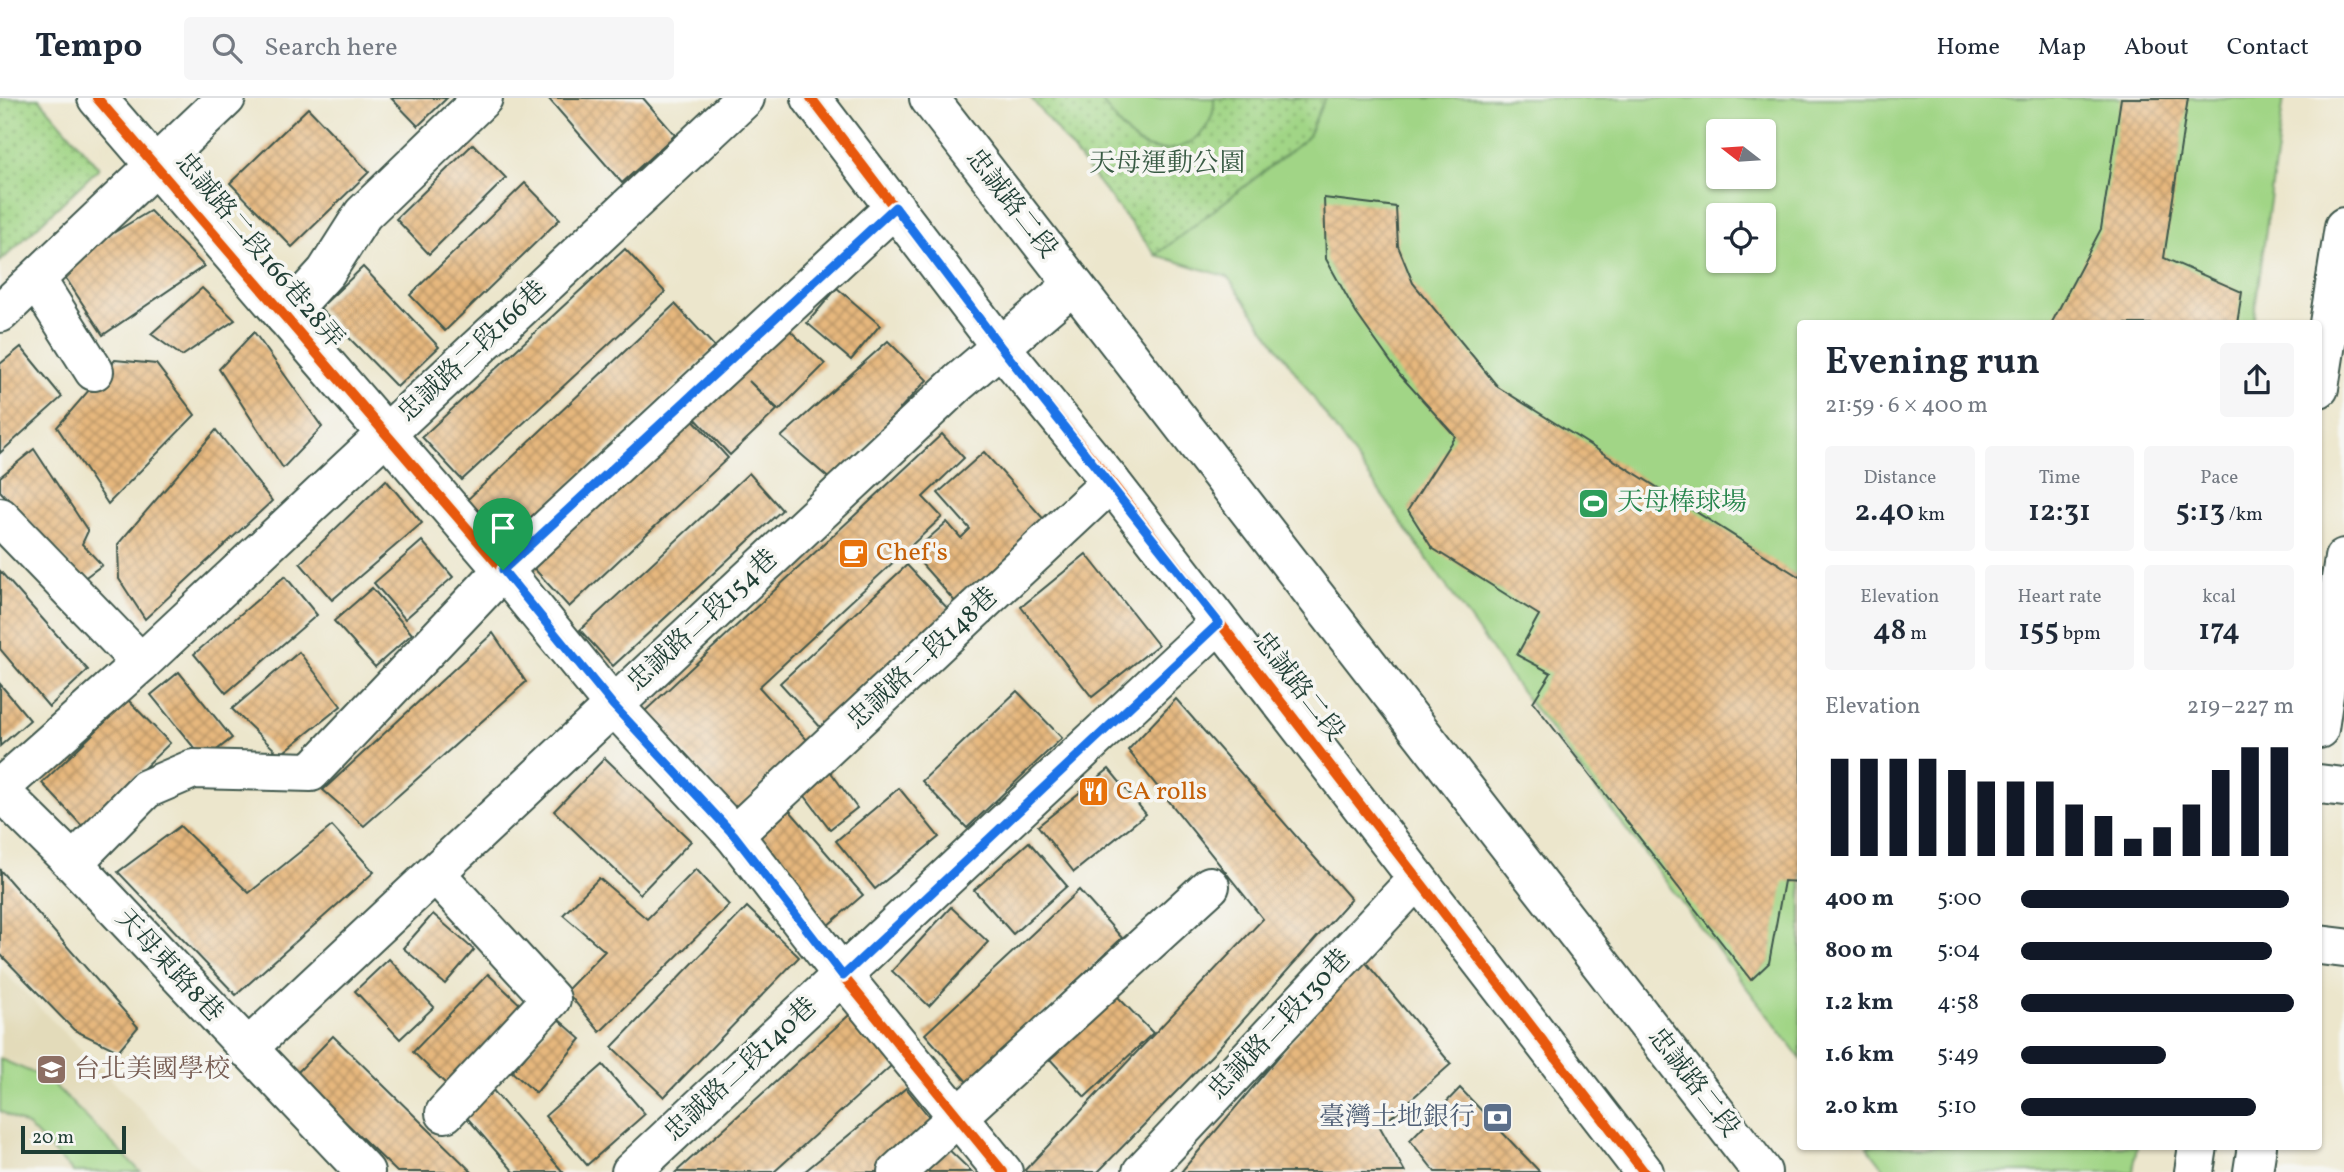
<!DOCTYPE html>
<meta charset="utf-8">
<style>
:root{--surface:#fff;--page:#f6f6f7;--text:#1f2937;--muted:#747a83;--line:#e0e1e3;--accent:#111827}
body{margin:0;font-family:Vollkorn,"Noto Serif TC",serif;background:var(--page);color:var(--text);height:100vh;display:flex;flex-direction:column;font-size:26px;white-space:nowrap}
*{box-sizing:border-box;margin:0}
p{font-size:23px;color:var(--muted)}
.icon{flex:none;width:38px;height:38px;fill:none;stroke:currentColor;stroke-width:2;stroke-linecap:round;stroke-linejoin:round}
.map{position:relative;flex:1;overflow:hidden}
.drawer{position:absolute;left:1797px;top:222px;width:525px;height:830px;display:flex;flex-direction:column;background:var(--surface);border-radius:7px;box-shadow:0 2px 5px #0004}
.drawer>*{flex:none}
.needle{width:46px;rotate:287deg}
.buttons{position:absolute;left:1706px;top:21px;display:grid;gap:14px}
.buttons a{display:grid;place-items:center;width:70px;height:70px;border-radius:7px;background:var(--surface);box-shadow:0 2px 5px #0004;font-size:35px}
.scale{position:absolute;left:21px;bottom:18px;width:105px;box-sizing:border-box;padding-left:7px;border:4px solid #1f3d34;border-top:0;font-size:19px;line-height:24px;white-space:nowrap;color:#1f3d34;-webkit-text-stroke:5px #f6f6f2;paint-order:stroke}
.pin{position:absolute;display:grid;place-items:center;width:60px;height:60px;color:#fff;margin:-72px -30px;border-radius:50% 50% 50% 0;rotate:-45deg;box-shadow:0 0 7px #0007}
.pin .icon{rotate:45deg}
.round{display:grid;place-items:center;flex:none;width:74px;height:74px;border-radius:7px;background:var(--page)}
.headline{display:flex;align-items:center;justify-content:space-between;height:119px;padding:0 28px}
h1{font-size:38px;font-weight:600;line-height:52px}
.stats{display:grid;grid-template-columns:repeat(3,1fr);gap:10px;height:119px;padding:7px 28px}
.stats div{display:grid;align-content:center;border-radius:7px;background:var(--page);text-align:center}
.stats b{font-size:30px;font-weight:600}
.stats small{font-size:19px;font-weight:400}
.stats p{font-size:19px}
.chart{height:196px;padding:14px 28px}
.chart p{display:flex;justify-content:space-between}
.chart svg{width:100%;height:126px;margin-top:7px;stroke:var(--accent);stroke-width:6}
ul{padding:0 28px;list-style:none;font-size:23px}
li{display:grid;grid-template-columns:112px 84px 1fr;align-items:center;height:52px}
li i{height:18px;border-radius:9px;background:var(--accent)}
header{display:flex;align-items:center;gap:42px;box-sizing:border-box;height:98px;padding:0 35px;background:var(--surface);border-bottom:2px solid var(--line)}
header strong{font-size:33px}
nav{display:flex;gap:38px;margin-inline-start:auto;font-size:24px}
.search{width:490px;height:63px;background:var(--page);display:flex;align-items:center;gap:18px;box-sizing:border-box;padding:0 24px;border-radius:7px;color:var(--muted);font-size:26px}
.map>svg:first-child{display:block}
</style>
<header>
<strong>Tempo</strong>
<div class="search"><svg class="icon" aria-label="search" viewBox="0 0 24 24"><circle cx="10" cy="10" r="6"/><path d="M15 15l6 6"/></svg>Search here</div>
<nav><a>Home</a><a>Map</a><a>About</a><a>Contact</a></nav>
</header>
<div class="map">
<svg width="2344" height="1074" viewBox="0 0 2344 1074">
<defs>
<pattern id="park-dots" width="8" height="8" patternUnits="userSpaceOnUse" patternTransform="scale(1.75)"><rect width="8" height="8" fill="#a1d586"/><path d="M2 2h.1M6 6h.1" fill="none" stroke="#83ae6e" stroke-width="1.8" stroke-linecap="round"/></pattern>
<pattern id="building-cross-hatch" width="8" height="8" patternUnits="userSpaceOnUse" patternTransform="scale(1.75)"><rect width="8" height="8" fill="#e6b77d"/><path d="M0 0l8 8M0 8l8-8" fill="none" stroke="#ba9667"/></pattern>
</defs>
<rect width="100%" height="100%" fill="#f6f6f2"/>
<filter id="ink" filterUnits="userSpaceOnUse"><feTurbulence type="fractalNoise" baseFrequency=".0143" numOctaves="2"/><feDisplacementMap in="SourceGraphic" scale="14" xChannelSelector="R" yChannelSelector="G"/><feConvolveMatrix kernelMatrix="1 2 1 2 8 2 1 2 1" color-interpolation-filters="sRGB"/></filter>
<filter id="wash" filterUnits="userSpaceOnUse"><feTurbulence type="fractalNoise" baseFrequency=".00686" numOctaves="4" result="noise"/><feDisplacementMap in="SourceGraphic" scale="28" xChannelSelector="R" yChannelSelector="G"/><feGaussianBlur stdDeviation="1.57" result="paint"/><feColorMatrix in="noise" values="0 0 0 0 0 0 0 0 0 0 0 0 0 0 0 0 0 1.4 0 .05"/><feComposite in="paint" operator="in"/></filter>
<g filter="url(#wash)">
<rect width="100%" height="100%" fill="#ece6cc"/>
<path fill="#e3dbba" d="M0,870L203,1074H0Z"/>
<g fill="url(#park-dots)" stroke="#60895d" stroke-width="2">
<path d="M0,0H39L99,70L0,164Z"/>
<path d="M1031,0H1325L1307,40L1156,157Z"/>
</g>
<g fill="#a1d586" stroke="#60895d" stroke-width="2" fill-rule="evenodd">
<path d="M1099,0H1214C1217,38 1173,64 1140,46C1123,36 1111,15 1099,0Z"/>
<path d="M1325,0H2284L2253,226H1801V961L1514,584L1228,179L1156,157L1307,40ZM1718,33H1764V79H1718ZM1718,117H1764V163H1718Z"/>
<path d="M0,961L48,981L141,1074H73L29,1029L0,1013Z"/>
<path d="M1867,1048H2137L2133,1074H1887Z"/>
</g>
<g id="blocks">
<g fill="url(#building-cross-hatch)">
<path d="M391,0H447L418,28Z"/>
<path d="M548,0H643L675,37L622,85Z"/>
<path d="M2121,0H2188L2164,160L2242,194L2237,226H2051L2101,131Z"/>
<path d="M308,10L369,74L292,149L230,85Z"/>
<path d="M473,46L506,80L429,156L396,121Z"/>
<path d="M525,85L560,121L445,233L410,197Z"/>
<path d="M1324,100L1396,109L1398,148L1413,185L1498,289L1801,480V784L1784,783L1769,865L1751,882L1533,604L1551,575L1517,557L1539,517L1432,450L1408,412L1455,338L1400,277L1356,215L1326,161Z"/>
<path d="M150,113L204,168L103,237L58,168Z"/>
<path d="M625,151L665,194L462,382L422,339Z"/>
<path d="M363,169L439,249L397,289L320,210Z"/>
<path d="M202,190L235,222L182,258L151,236Z"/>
<path d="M837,190L880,227L851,262L807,225Z"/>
<path d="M675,206L715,249L507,447L466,403Z"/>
<path d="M780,223L825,266L779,312L749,283L777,312L730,357L691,316Z"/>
<path d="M254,234L322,329L283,370L219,271Z"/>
<path d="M888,243L927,282L832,383L781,339Z"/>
<path d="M21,249L62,299L0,355V266Z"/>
<path d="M115,262L156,266L195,317L108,406L57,329Z"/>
<path d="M689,317L728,360L569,509L530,466Z"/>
<path d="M216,332L272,403L145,521L119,481L118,446Z"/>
<path d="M942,336L964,360L923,399L942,419L759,589L809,644L737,712L645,613Z"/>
<path d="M34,351L88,433L82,446L102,467L83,481L0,393V379Z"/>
<path d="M984,354L1048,426L958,507L912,455L947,424L961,440L970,431L938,395Z"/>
<path d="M749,375L782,412L613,568L580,532Z"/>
<path d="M386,382L422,425L332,502L300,465Z"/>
<path d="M422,443L453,479L405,521L374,485Z"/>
<path d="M1086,456L1158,547L1092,599L1021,509Z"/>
<path d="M907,467L950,513L823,632L780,585Z"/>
<path d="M0,473L88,572L49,609L0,551Z"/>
<path d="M285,478L317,517L226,595L194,556Z"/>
<path d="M372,490L412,536L375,569L334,523Z"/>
<path d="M493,535L526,584L364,728L323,692Z"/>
<path d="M299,554L341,608L280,657L232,611Z"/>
<path d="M179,574L232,640L204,662L151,597Z"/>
<path d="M0,586L30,622L0,648Z"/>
<path d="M1017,593L1062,640L967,730L922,683Z"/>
<path d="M1176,601L1351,801L1213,956L1098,1074H1026L1025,1072L1263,821L1128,652Z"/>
<path d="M128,602L170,645L83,729L42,685Z"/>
<path d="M605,660L691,743L640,796L554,713Z"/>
<path d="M827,669L857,710L830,731L799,690Z"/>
<path d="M1109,671L1146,716L1074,774L1038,728Z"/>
<path d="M899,690L939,739L875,791L836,743Z"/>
<path d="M784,706L863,797L827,828L748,738Z"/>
<path d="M180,728L249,795L332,728L374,774L236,897L118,774Z"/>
<path d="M1029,744L1067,788L1013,836L974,792Z"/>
<path d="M696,771L729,807L600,934L566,893L605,853L563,817L599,780L647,821Z"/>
<path d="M0,772L138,929L118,953L74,932L0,856Z"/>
<path d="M1079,792L1122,840L968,985L925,936Z"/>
<path d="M747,809L799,859L664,999L612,949Z"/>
<path d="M951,809L988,844L929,908L892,873Z"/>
<path d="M433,816L474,852L445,886L403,850Z"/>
<path d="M1362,860L1451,966L1380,1029L1405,1074H1181Z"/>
<path d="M389,861L434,909L400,941L355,893Z"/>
<path d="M488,876L524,910L449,989L413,954Z"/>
<path d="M1114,895L1153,935L1085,999L1047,958Z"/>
<path d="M858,909L902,958L774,1074H676Z"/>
<path d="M557,920L581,941L536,995L512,974Z"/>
<path d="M333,938L472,1074H397L296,976Z"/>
<path d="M603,967L645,1016L587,1067L545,1018Z"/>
<path d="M491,990L563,1074H514L463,1015Z"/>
<path d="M906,990L938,1030L884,1074H804Z"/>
<path d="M1460,990L1540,1074H1435L1410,1042Z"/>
<path d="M940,1043L972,1074H910Z"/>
</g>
</g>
</g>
<g filter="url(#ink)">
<use href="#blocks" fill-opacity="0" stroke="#3e564b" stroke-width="2"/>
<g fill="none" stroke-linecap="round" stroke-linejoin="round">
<defs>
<g id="minor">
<path d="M97,0L503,472L613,607L734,737L843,878L1003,1074"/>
<path d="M811,0L1000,248L1111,384L1644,1074"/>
<path d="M929,0L1762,1074"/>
<path d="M37,183L94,273"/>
<path d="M0,215L226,0"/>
<path d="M285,219L326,174L363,116L483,0"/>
<path d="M2319,290L2344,129"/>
<path d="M0,419L141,565"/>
<path d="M2319,631L2344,460"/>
<path d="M2319,686L2344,689"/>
<path d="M0,690L141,565L745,0"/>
<path d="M0,693L73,765L365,1074"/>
<path d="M734,737L1111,384"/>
<path d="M73,765L146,691L193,671L311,674L503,472L895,109"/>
<path d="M435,775L551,901L445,1015"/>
<path d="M2319,847L2344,850"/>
<path d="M247,951L959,284L1073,187"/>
<path d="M631,1074L1219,525"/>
<path d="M897,1074L1210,788"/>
<path d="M1142,1074L1417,781"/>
<path d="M2194,1074L2198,1048"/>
<path d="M2253,1074L2257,1048"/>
</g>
</defs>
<use href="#minor" stroke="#3e564b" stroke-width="42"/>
<use href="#minor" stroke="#fff" stroke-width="38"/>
<defs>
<g id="cycleway">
<path d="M97,0L503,472L613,607L734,737L843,878L1003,1074"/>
<path d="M811,0L1000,248L1111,384L1644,1074"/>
</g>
</defs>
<use href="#cycleway" stroke="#f6f6f2" stroke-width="15"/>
<use href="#cycleway" stroke="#e8590c" stroke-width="10"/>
</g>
</g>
<g fill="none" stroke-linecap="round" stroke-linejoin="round" filter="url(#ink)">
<defs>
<path id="route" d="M895,109L1000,248L1219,525L843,878L734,737L613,607L503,472Z"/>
</defs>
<use href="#route" stroke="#fff" stroke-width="14"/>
<use href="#route" stroke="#1a73e8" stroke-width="9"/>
</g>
<defs>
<symbol id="stadium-square" viewBox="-11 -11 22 22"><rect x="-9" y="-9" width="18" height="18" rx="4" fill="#2e9e5b" stroke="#f6f6f2"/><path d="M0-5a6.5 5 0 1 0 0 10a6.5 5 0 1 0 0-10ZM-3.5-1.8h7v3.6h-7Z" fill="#fff"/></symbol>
<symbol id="cafe-square" viewBox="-11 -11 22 22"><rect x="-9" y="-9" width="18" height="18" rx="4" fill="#e8710a" stroke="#f6f6f2"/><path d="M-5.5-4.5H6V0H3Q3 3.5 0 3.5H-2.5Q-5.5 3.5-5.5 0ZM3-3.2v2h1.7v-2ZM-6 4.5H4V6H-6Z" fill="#fff"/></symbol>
<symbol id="restaurant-square" viewBox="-11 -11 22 22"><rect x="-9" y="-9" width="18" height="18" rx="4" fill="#e8710a" stroke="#f6f6f2"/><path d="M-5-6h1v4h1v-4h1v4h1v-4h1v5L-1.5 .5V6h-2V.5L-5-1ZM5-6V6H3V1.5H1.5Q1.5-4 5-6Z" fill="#fff"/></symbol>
<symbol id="school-square" viewBox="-11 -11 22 22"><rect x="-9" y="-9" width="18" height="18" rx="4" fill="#8d6e63" stroke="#f6f6f2"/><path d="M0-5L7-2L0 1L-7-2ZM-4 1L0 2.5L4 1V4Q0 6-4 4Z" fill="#fff"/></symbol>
<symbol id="bank-square" viewBox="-11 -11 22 22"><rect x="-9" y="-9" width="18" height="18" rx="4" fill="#5c6f8a" stroke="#f6f6f2"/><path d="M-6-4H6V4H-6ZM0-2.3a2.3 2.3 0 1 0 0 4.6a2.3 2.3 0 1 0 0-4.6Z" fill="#fff"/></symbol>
</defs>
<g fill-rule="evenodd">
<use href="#stadium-square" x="1576" y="388" width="35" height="35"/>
<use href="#cafe-square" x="836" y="438" width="35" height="35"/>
<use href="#restaurant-square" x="1076" y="676" width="35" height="35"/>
<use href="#school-square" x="34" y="954" width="35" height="35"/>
<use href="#bank-square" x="1480" y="1002" width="35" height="35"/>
</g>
<g text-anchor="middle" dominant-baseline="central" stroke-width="7" stroke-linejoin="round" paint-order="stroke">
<g font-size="26" fill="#395b44" stroke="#f6f6f2">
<text x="1167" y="66">天母運動公園</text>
</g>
<g font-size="26" fill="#1f3d34" stroke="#f6f6f2">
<text transform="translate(1011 106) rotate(52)">忠誠路二段</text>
<text transform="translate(259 153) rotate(50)">忠誠路二段166巷28弄</text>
<text transform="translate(473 254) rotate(-43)">忠誠路二段166巷</text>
<text transform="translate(703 523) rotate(-43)">忠誠路二段154巷</text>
<text transform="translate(923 561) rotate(-43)">忠誠路二段148巷</text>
<text transform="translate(1298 589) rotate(52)">忠誠路二段</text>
<text transform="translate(169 868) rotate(47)">天母東路8巷</text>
<text transform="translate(1280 927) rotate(-47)">忠誠路二段130巷</text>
<text transform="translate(741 972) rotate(-43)">忠誠路二段140巷</text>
<text transform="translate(1693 985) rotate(52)">忠誠路二段</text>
</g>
<g font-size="26" fill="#27864d" stroke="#f6f6f2" text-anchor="start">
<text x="1617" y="405">天母棒球場</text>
</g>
<g font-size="26" fill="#c56008" stroke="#f6f6f2" text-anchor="start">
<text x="876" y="455">Chef's</text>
<text x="1116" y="694">CA rolls</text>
</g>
<g font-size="26" fill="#785e54" stroke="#f6f6f2" text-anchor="start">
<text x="74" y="972">台北美國學校</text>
</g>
<g font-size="26" fill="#4e5e75" stroke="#f6f6f2" text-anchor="end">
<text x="1475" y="1020">臺灣土地銀行</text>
</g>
</g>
</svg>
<div class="buttons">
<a><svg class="needle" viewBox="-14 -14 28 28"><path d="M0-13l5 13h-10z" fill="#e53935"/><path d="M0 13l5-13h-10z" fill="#747a83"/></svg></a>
<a><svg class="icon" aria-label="locate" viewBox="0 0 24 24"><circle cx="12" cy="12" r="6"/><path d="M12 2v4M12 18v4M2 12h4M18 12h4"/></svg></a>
</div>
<div class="scale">20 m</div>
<div class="pin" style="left:503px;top:472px;background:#1e9e55"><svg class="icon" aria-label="arrive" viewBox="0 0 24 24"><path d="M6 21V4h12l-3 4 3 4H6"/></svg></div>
<section class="drawer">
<div class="headline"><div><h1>Evening run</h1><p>21:59 · 6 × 400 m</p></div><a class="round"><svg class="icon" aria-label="share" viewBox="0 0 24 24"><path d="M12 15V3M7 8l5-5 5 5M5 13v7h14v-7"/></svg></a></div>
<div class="stats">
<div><p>Distance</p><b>2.40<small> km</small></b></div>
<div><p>Time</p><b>12:31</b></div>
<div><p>Pace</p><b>5:13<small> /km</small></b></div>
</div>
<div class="stats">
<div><p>Elevation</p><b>48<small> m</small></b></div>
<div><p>Heart rate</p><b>155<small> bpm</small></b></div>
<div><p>kcal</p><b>174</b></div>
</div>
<div class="chart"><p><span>Elevation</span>219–227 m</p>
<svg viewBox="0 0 160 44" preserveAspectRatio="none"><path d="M5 44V10M15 44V10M25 44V10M35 44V10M45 44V14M55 44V18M65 44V18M75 44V18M85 44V26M95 44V30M105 44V38M115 44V34M125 44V26M135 44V14M145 44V6M155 44V6"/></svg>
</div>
<ul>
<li><b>400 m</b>5:00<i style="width:98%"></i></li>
<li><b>800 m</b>5:04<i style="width:92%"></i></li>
<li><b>1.2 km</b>4:58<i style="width:100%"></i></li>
<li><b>1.6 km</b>5:49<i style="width:53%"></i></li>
<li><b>2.0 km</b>5:10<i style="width:86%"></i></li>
</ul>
</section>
</div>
